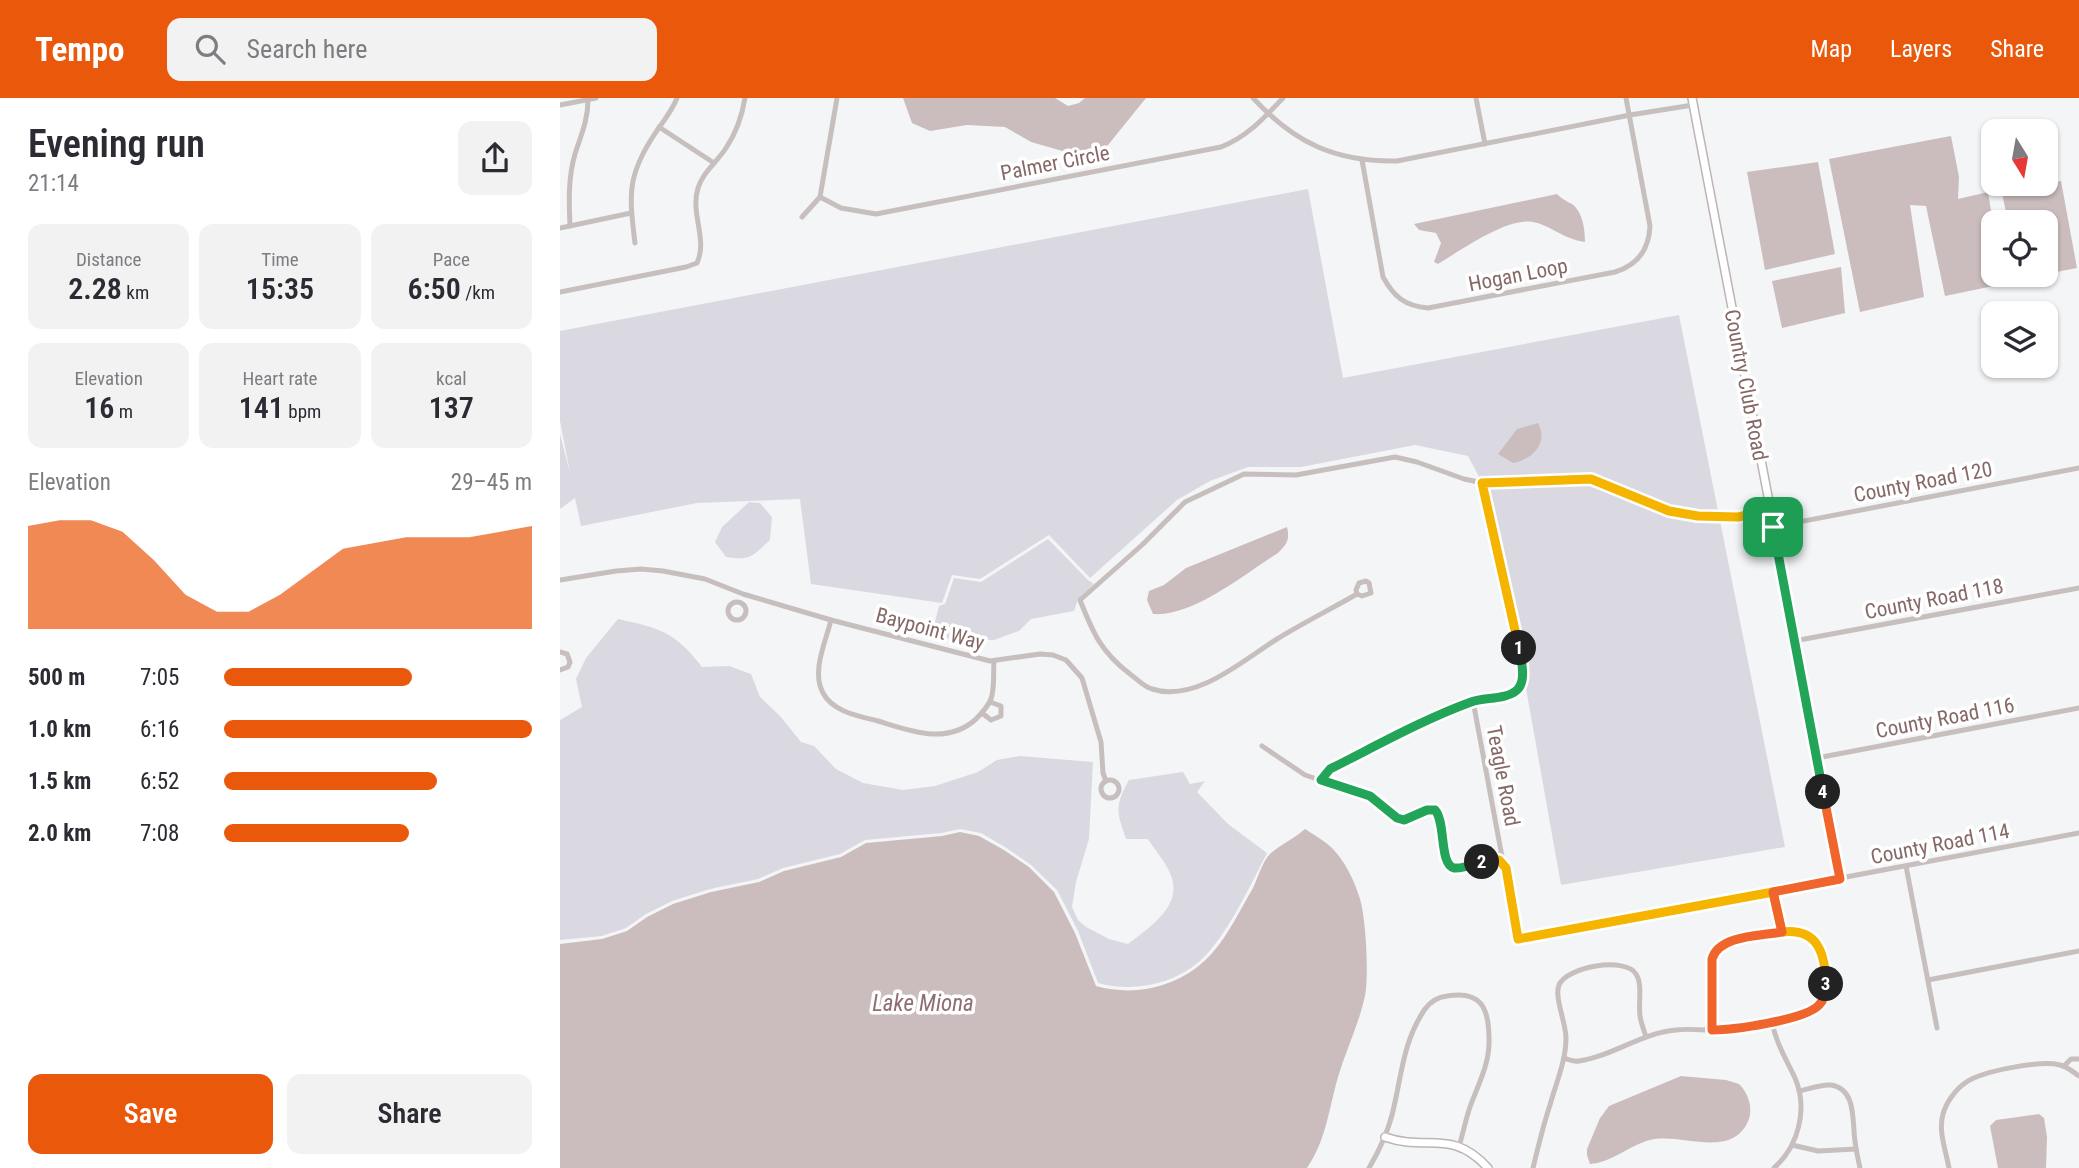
<!DOCTYPE html>
<meta charset="utf-8">
<style>
:root{--surface:#fff;--page:#f2f2f3;--text:#2b2b33;--muted:#7c7c81;--accent:#ea580c}
body{margin:0;font-family:"Roboto Condensed",sans-serif;background:var(--page);color:var(--text);height:100vh;display:flex;flex-direction:column;font-size:26px;white-space:nowrap}
*{box-sizing:border-box;margin:0}
p{font-size:23px;color:var(--muted)}
.icon{flex:none;width:38px;height:38px;fill:none;stroke:currentColor;stroke-width:2;stroke-linecap:round;stroke-linejoin:round}
.map{position:relative;flex:1;overflow:hidden}
.sheet{display:flex;flex-direction:column;background:var(--surface);width:560px}
.sheet>*{flex:none}
.needle{width:46px;rotate:169deg}
.buttons{position:absolute;left:1421px;top:21px;display:grid;gap:14px}
.buttons a{display:grid;place-items:center;width:77px;height:77px;border-radius:14px;background:var(--surface);box-shadow:0 2px 5px #0004;font-size:35px}
.pin{position:absolute;display:grid;place-items:center;width:60px;height:60px;color:#fff;margin:-30px;border-radius:14px;box-shadow:0 4px 10px #0006}
.km{position:absolute;width:35px;height:35px;margin:-18px;border-radius:50%;background:#222;color:#fff;font-size:19px;line-height:35px;text-align:center}
.round{display:grid;place-items:center;flex:none;width:74px;height:74px;border-radius:14px;background:var(--page)}
.overview{display:flex;align-items:center;justify-content:space-between;height:119px;padding:0 28px}
h1{font-size:38px;font-weight:600;line-height:52px}
.figures{display:grid;grid-template-columns:repeat(3,1fr);gap:10px;height:119px;padding:7px 28px}
.figures div{display:grid;align-content:center;border-radius:14px;background:var(--page);text-align:center}
.figures b{font-size:30px;font-weight:600}
.figures small{font-size:19px;font-weight:400}
.figures p{font-size:19px}
.chart{height:196px;padding:14px 28px}
.chart p{display:flex;justify-content:space-between}
.chart svg{width:100%;height:126px;margin-top:7px;fill:var(--accent);opacity:.7}
.action{display:flex;gap:14px;margin-top:auto;padding:14px 28px}
.action a{flex:1;height:80px;border-radius:14px;background:var(--accent);color:#fff;font-size:28px;font-weight:600;line-height:80px;text-align:center}
.action a+a{background:var(--page);color:var(--text)}
ul{padding:0 28px;list-style:none;font-size:23px}
li{display:grid;grid-template-columns:112px 84px 1fr;align-items:center;height:52px}
li i{height:18px;border-radius:9px;background:var(--accent)}
header{display:flex;align-items:center;gap:42px;box-sizing:border-box;height:98px;padding:0 35px;background:var(--accent);color:#fff}
header strong{font-size:33px}
nav{display:flex;gap:38px;margin-inline-start:auto;font-size:24px}
.search{width:490px;height:63px;background:var(--page);display:flex;align-items:center;gap:18px;box-sizing:border-box;padding:0 24px;border-radius:14px;color:var(--muted);font-size:26px}
main{display:flex;flex:1;min-height:0}
.map>svg:first-child{display:block}
</style>
<header>
<strong>Tempo</strong>
<div class="search"><svg class="icon" aria-label="search" viewBox="0 0 24 24"><circle cx="10" cy="10" r="6"/><path d="M15 15l6 6"/></svg>Search here</div>
<nav><a>Map</a><a>Layers</a><a>Share</a></nav>
</header>
<main>
<section class="sheet">
<div class="overview"><div><h1>Evening run</h1><p>21:14</p></div><a class="round"><svg class="icon" aria-label="share" viewBox="0 0 24 24"><path d="M12 15V3M7 8l5-5 5 5M5 13v7h14v-7"/></svg></a></div>
<div class="figures">
<div><p>Distance</p><b>2.28<small> km</small></b></div>
<div><p>Time</p><b>15:35</b></div>
<div><p>Pace</p><b>6:50<small> /km</small></b></div>
</div>
<div class="figures">
<div><p>Elevation</p><b>16<small> m</small></b></div>
<div><p>Heart rate</p><b>141<small> bpm</small></b></div>
<div><p>kcal</p><b>137</b></div>
</div>
<div class="chart"><p><span>Elevation</span>29–45 m</p>
<svg viewBox="0 0 160 44" preserveAspectRatio="none"><path d="M0 44V8L10 6L20 6L30 10L40 20L50 32L60 38L70 38L80 32L90 24L100 16L110 14L120 12L130 12L140 12L150 10L160 8V44z"/></svg>
</div>
<ul>
<li><b>500 m</b>7:05<i style="width:61%"></i></li>
<li><b>1.0 km</b>6:16<i style="width:100%"></i></li>
<li><b>1.5 km</b>6:52<i style="width:69%"></i></li>
<li><b>2.0 km</b>7:08<i style="width:60%"></i></li>
</ul>
<div class="action"><a>Save</a><a>Share</a></div>
</section>
<div class="map">
<svg width="1519" height="1070" viewBox="0 0 1519 1070">
<rect width="100%" height="100%" fill="#f4f5f7"/>
<g fill="#dad9e1">
<path d="M748,91L783,280L1119,217L1225,749L1001,787L933,405L908,358L855,347L741,369H688L650,383L617,402L530,480L489,437L420,481L392,477L382,505L251,486L240,401L137,405L21,428L15,400L0,411V336L10,375L0,323V233Z"/>
<path d="M189,404L200,405L212,419L210,442C193,458 190,463 166,459L155,444L162,429Z"/>
<path d="M488,441L528,482L534,486L518,501L514,513L471,521L459,533L434,542L387,541L372,536L379,508L385,506L394,480L421,484Z"/>
<path d="M58,521C100,530 115,534 142,569L169,568L191,576L200,599L220,618L241,644L254,648L276,671L303,685L343,692L375,688L418,674L437,662L460,658L533,664L529,741L516,784L512,809L518,822L526,829L549,841L568,846C591,828 626,806 609,773C604,762 594,751 588,741H566C557,714 554,709 569,682L623,674L630,686L645,683L637,694L668,726L707,755C691,786 674,823 652,850C626,884 578,896 538,885L518,833L497,792L471,767L445,749L421,735L400,731L382,735L305,742L280,756L223,770L198,781L150,791L112,803L86,816L66,830L42,838L0,842V622L22,609L16,581L26,560Z"/>
</g>
<g fill="#cbbdbe">
<path d="M343,0H495L508,8L519,5L525,0H586L548,47L536,55L520,58L471,44L445,29L407,27L370,33L352,25Z"/>
<path d="M1391,38L1399,79L1398,101L1428,94L1433,125V177H1442L1443,186L1385,198L1366,108L1350,107L1364,199L1300,214L1269,61Z"/>
<path d="M1258,64L1275,156L1205,172L1187,74Z"/>
<path d="M1501,83L1517,170L1486,176V124H1448L1442,95Z"/>
<path d="M997,96C1002,101 1006,103 1012,106C1023,114 1025,132 1025,144C1003,141 990,127 973,124C947,119 900,153 878,166L874,164L881,145L876,135L859,132L854,126Z"/>
<path d="M1281,169L1285,215L1222,230L1212,183Z"/>
<path d="M978,325C989,345 972,362 953,365L938,356L957,331Z"/>
<path d="M727,429C730,442 727,446 718,455C684,476 634,519 593,516L587,502L589,493L604,487L626,470Z"/>
<path d="M745,731C754,737 765,743 772,750C785,763 795,784 800,801C806,822 809,877 805,898C799,926 786,952 778,979C769,1010 766,1043 747,1070H0V846L42,841L67,833L87,819L113,806L151,794L199,784L224,773L281,759L306,745L382,738L400,734L419,738L444,752L469,769L494,794L515,835L536,888C578,900 625,887 653,854C669,836 681,810 693,790C698,780 702,764 710,756C720,747 735,740 745,731Z"/>
<path d="M1121,978L1166,982L1179,986C1188,995 1193,1009 1189,1021C1173,1063 1121,1034 1090,1042C1070,1047 1051,1065 1030,1066L1027,1057V1051L1040,1020L1049,1008Z"/>
<path d="M1479,1016L1484,1020L1487,1039L1486,1070H1438L1430,1028L1436,1022Z"/>
</g>
<g fill="none" stroke-linecap="round" stroke-linejoin="round">
<defs>
<g id="secondary">
<path d="M1132,0L1281,781"/>
<path d="M825,1039C867,1054 892,1030 928,1070"/>
</g>
</defs>
<use href="#secondary" stroke="#bdb4b3" stroke-width="10"/>
<g stroke="#c7bfbe" stroke-width="5">
<path d="M693,0C735,45 775,64 837,63L1070,17L1133,7"/>
<path d="M916,0L925,46"/>
<path d="M0,7L36,0"/>
<path d="M99,29L154,65"/>
<path d="M802,62L823,179C834,199 845,208 868,210L1055,174C1078,167 1089,151 1090,128L1066,0"/>
<path d="M260,99L281,110L316,116L661,49C687,39 704,20 723,0"/>
<path d="M242,119L260,99L277,0"/>
<path d="M10,128C9,103 8,80 15,56C21,37 28,22 28,2"/>
<path d="M0,130L71,115"/>
<path d="M75,145C69,97 67,78 94,37C102,25 112,13 117,0"/>
<path d="M0,194L126,169L137,165C148,141 130,116 138,90C143,74 157,64 166,50C176,35 182,18 185,0"/>
<path d="M1213,429L1519,370"/>
<path d="M0,482L56,473L81,471L103,473L145,481L183,496L271,522L430,563L480,556L493,557L506,562L522,580L541,644L543,675L546,683"/>
<path d="M797,496L796,492L799,485L806,483L809,485L811,495L802,498L797,496C771,511 743,525 717,541C683,562 636,605 592,591C584,589 577,581 570,576C541,554 533,535 520,502L582,447L625,404L684,376L736,377L835,359L857,364L904,381L928,386L950,382L1031,381L1109,413L1138,418L1178,419L1210,412"/>
<circle cx="177" cy="513" r="9"/>
<path d="M271,522C266,543 251,574 263,595C273,614 299,618 318,623C351,633 386,647 415,622C421,616 428,609 431,601C435,589 433,576 434,563"/>
<path d="M1234,543L1519,490"/>
<path d="M0,554L7,556L10,564L8,569L0,572"/>
<path d="M913,603L943,764L948,777L958,841L1519,735"/>
<path d="M422,615L431,622L441,618V608L430,604"/>
<path d="M702,648L745,677L816,701L837,720L847,721L867,711L875,712C889,728 877,755 893,769L929,762L943,764"/>
<path d="M1257,660L1519,610"/>
<circle cx="550" cy="691" r="9"/>
<path d="M761,682L770,671L816,648L913,603L953,594L961,586V559L922,385"/>
<path d="M1346,768L1377,930"/>
<path d="M1213,794L1222,834"/>
<path d="M1368,882L1519,853"/>
<path d="M1212,924C1216,945 1226,961 1235,980C1248,1010 1239,1048 1214,1070"/>
<path d="M1004,960C1009,962 1014,964 1019,963C1053,958 1081,935 1116,932C1130,930 1144,933 1158,932C1188,930 1225,925 1252,912C1276,901 1267,850 1248,837C1234,828 1174,838 1161,848C1155,852 1153,855 1152,861V932"/>
<path d="M1504,968L1511,961H1519"/>
<path d="M1239,993C1249,991 1261,986 1271,987C1297,991 1292,1024 1295,1043C1296,1052 1298,1061 1300,1070"/>
<path d="M1232,1047L1258,1053L1296,1051"/>
<path d="M809,1070C819,1053 827,1036 832,1017C842,978 842,945 865,911C871,903 878,899 887,898C921,892 929,910 929,941C930,967 917,988 909,1012C905,1024 903,1036 899,1048"/>
<path d="M973,1070C978,1049 983,1028 990,1007C996,985 1006,963 1006,940C1006,925 994,899 999,887C1006,869 1065,858 1076,876C1083,887 1078,905 1080,918C1081,925 1084,932 1086,939"/>
<path d="M1389,1070C1386,1053 1378,1033 1383,1016C1386,1005 1395,992 1405,985C1421,973 1481,962 1500,967C1508,969 1513,974 1519,978"/>
</g>
<use href="#secondary" stroke="#fff" stroke-width="7"/>
</g>
<g fill="none" stroke-linecap="round" stroke-linejoin="round">
<defs>
<path id="split-1" d="M959,550L922,385L1031,381L1109,413L1138,418L1178,419L1210,412L1213,429"/>
<path id="split-2" d="M922,764C915,766 902,771 894,770C879,766 886,724 875,712H867L844,722L837,720L810,698L761,682L770,671C816,648 862,622 911,604C925,599 946,602 957,592C967,583 961,561 959,550"/>
<path id="split-3" d="M922,764L939,762L946,770L958,841L1213,794L1222,834C1258,830 1265,855 1266,886"/>
<path id="split-4" d="M1263,694L1280,781L1213,794L1222,834C1201,838 1159,837 1152,861V932C1173,932 1245,922 1259,907C1265,901 1266,894 1266,886"/>
<path id="split-5" d="M1213,429L1263,694"/>
</defs>
<use href="#split-1" stroke="#fff" stroke-width="14"/>
<use href="#split-2" stroke="#fff" stroke-width="14"/>
<use href="#split-3" stroke="#fff" stroke-width="14"/>
<use href="#split-4" stroke="#fff" stroke-width="14"/>
<use href="#split-5" stroke="#fff" stroke-width="14"/>
<use href="#split-1" stroke="#f5b400" stroke-width="9"/>
<use href="#split-2" stroke="#22a559" stroke-width="9"/>
<use href="#split-3" stroke="#f5b400" stroke-width="9"/>
<use href="#split-4" stroke="#f0652b" stroke-width="9"/>
<use href="#split-5" stroke="#22a559" stroke-width="9"/>
</g>
<g text-anchor="middle" dominant-baseline="central" stroke-width="7" stroke-linejoin="round" paint-order="stroke">
<g font-size="21" fill="#856967" stroke="#fff">
<text transform="translate(495 65) rotate(-11)">Palmer Circle</text>
<text transform="translate(958 177) rotate(-11)">Hogan Loop</text>
<text transform="translate(1186 287) rotate(79)">Country Club Road</text>
<text transform="translate(1363 384) rotate(-11)">County Road 120</text>
<text transform="translate(1374 501) rotate(-11)">County Road 118</text>
<text transform="translate(370 531) rotate(15)">Baypoint Way</text>
<text transform="translate(1385 620) rotate(-11)">County Road 116</text>
<text transform="translate(943 678) rotate(79)">Teagle Road</text>
<text transform="translate(1380 746) rotate(-11)">County Road 114</text>
</g>
<g font-size="23" font-style="italic" fill="#8f6d70" stroke="#fff">
<text x="363" y="905">Lake Miona</text>
</g>
</g>
</svg>
<div class="buttons">
<a><svg class="needle" viewBox="-14 -14 28 28"><path d="M0-13l5 13h-10z" fill="#e53935"/><path d="M0 13l5-13h-10z" fill="#7c7c81"/></svg></a>
<a><svg class="icon" aria-label="locate" viewBox="0 0 24 24"><circle cx="12" cy="12" r="6"/><path d="M12 2v4M12 18v4M2 12h4M18 12h4"/></svg></a>
<a><svg class="icon" aria-label="layers" viewBox="0 0 24 24"><path d="M12 4l9 5-9 5-9-5zM3 14l9 5 9-5"/></svg></a>
</div>
<div class="pin" style="left:1213px;top:429px;background:#1e9e55"><svg class="icon" aria-label="arrive" viewBox="0 0 24 24"><path d="M6 21V4h12l-3 4 3 4H6"/></svg></div>
<b class="km" style="left:959px;top:550px">1</b>
<b class="km" style="left:922px;top:764px">2</b>
<b class="km" style="left:1266px;top:886px">3</b>
<b class="km" style="left:1263px;top:694px">4</b>
</div>
</main>
